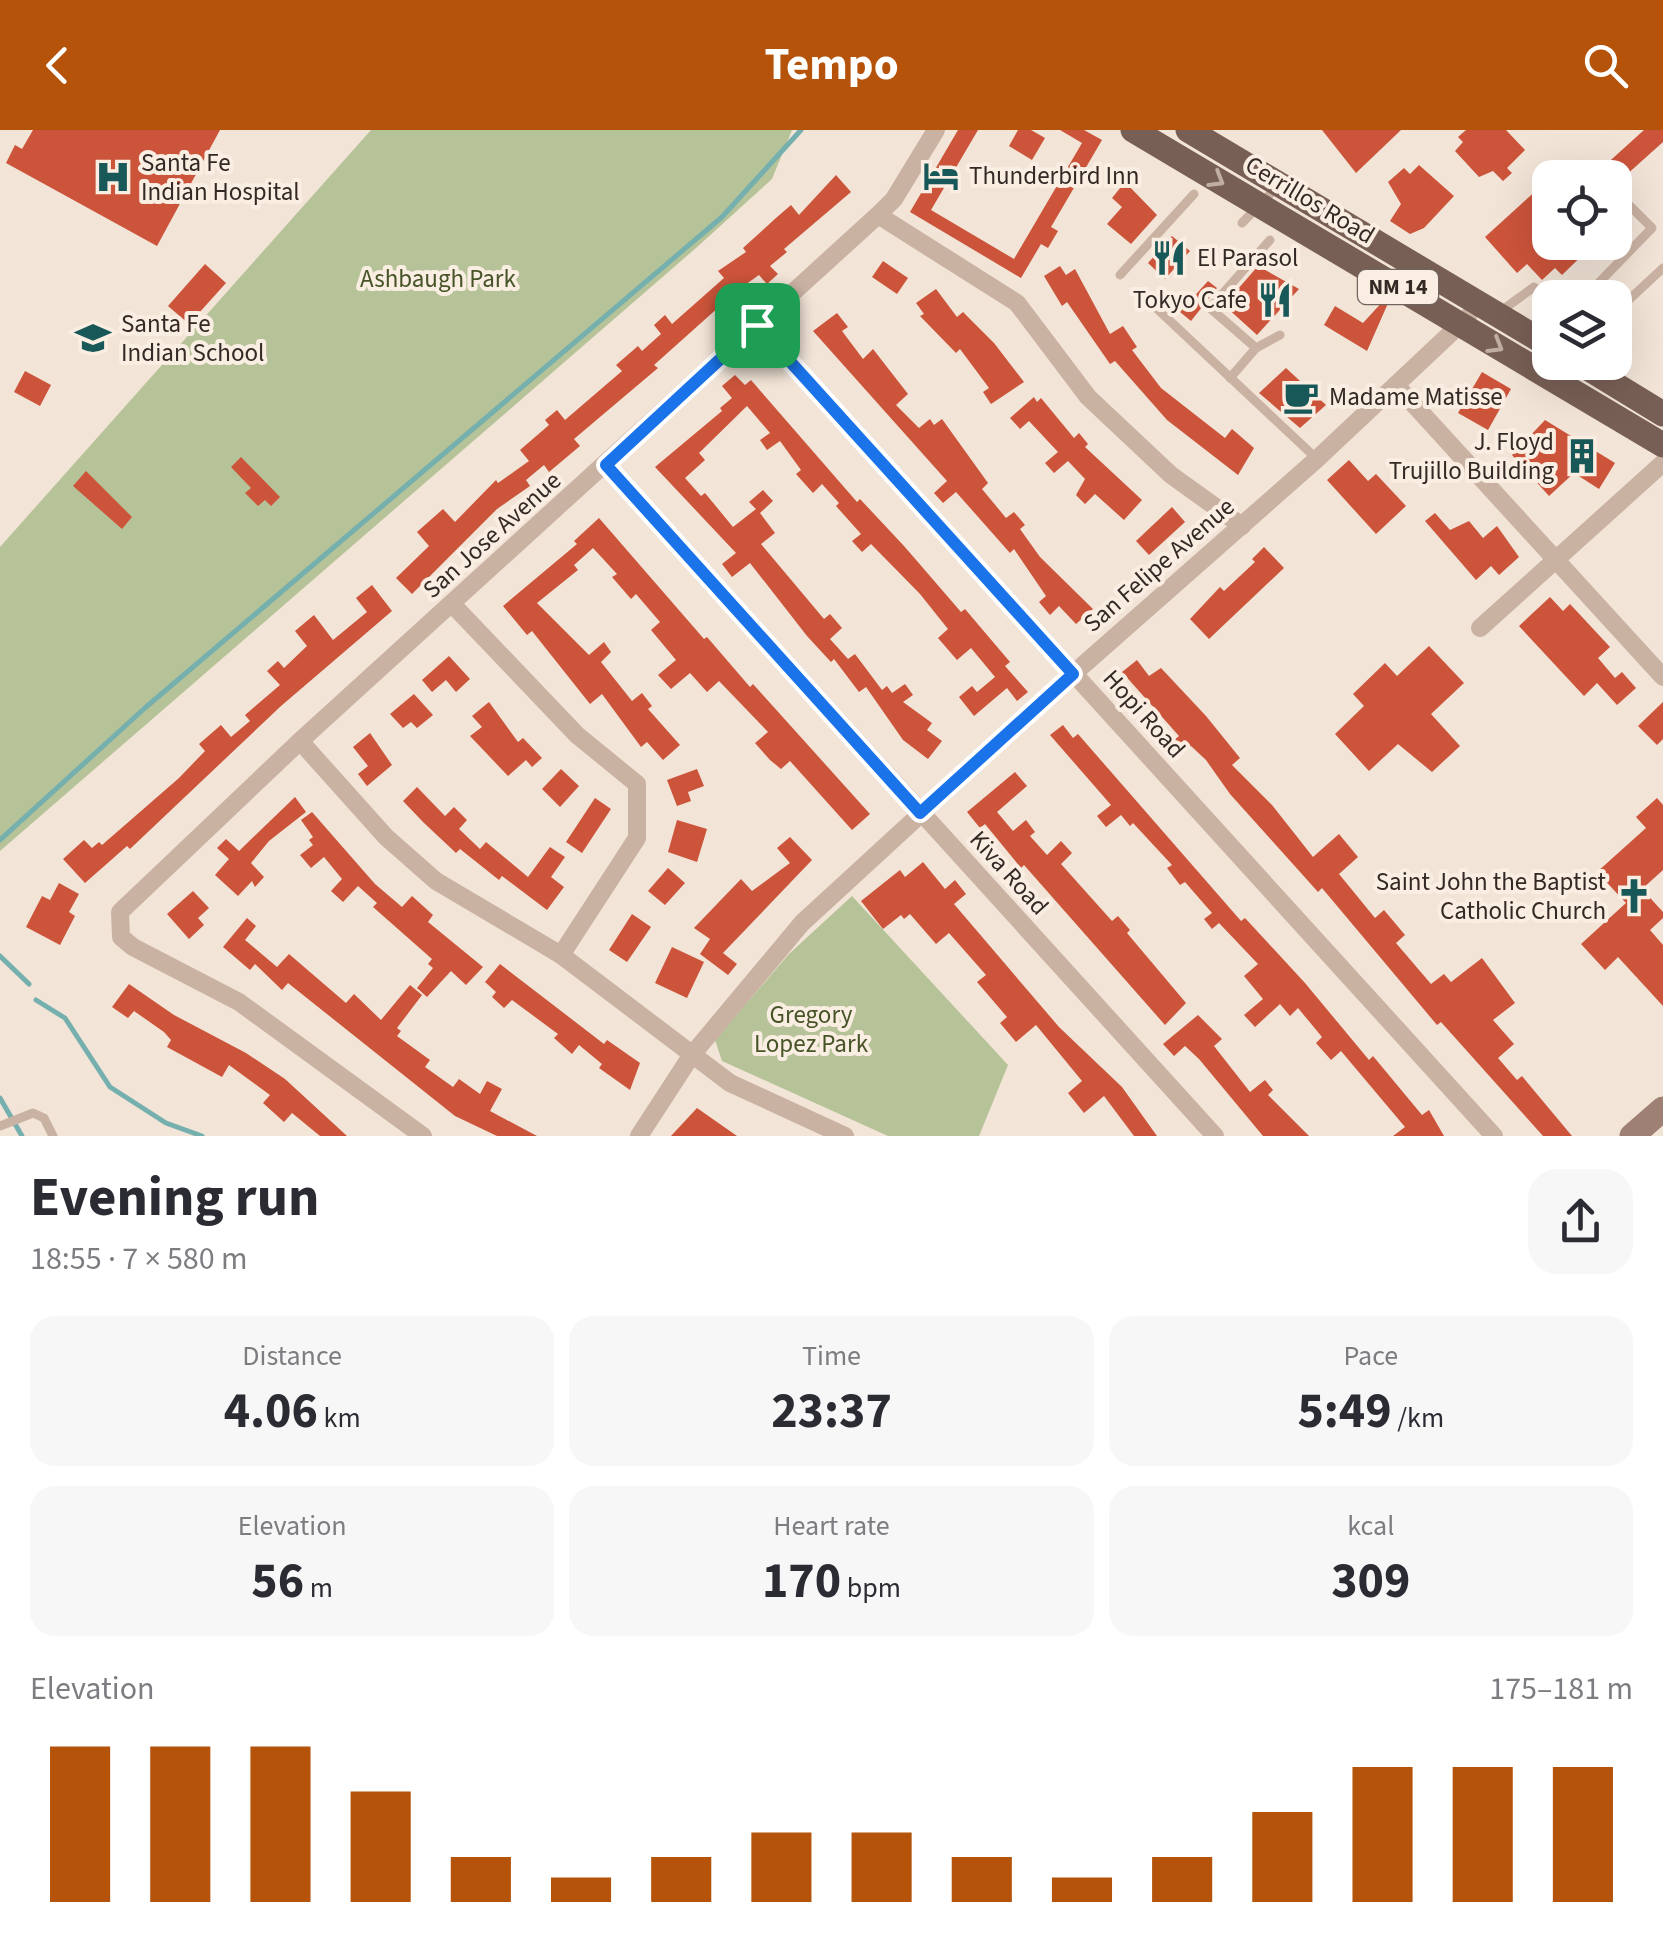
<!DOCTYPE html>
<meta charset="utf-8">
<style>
:root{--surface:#fff;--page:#f7f7f7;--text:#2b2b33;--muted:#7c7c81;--accent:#b45309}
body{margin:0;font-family:"Source Sans 3",sans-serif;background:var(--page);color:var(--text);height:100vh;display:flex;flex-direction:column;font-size:38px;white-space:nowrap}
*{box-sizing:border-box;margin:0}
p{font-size:32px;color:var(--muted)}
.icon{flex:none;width:55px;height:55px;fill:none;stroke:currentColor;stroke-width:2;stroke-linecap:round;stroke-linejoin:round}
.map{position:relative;height:1006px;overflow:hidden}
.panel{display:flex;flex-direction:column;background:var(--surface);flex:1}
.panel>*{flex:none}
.tools{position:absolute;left:1532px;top:30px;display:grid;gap:20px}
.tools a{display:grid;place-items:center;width:100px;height:100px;border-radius:20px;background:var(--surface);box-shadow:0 10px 40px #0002;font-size:50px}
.pin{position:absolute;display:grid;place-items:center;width:85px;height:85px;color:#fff;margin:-42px;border-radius:20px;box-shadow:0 5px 15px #0006}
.round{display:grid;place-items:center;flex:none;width:105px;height:105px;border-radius:30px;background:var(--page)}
.summary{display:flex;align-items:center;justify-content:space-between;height:170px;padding:0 30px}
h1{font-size:55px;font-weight:700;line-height:75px}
.stats{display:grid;grid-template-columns:repeat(3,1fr);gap:15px;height:170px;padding:10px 30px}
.stats div{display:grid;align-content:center;border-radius:25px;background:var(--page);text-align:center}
.stats b{font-size:50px;font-weight:700}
.stats small{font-size:28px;font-weight:400}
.stats p{font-size:28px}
.chart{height:280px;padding:20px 30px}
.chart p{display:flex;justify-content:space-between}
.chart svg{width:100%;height:180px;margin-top:10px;stroke:var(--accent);stroke-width:6}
header{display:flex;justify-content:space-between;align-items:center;height:130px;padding:0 30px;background:var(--accent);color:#fff;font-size:45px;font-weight:700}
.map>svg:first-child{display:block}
</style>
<header><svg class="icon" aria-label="back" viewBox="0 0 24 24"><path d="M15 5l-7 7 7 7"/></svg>Tempo<svg class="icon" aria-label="search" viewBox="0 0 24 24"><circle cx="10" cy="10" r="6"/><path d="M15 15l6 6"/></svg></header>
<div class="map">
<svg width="1663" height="1006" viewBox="0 0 1663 1006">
<rect width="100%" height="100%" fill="#f2e4d7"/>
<g fill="#b6c297">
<path d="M371,0H792L772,49L696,118L0,721V417Z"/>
<path d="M852,766L1008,935L979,1006H888L722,931L715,910L789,824Z"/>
</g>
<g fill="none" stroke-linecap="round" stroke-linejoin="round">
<g stroke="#75b0af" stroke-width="5">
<path d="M0,710L146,577L722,87L801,0"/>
<path d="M0,826L29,854"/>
<path d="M36,870L65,888L110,957L166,993L202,1006"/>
<path d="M0,968L22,1006"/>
</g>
</g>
<g fill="#cc543b">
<path d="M33,0H220L157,116L6,33L15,15L22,19Z"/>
<path d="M958,0H978L931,80L1014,129L1082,13L1060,0H1084L1102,10L1051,97L1058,101L1048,118L1041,114L1021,148L910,82Z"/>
<path d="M1018,0H1031L1045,8L1032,30L1009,16Z"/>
<path d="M1322,0H1401L1356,43Z"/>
<path d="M1466,0H1506L1525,20L1507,38L1512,43L1503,51L1493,41L1479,47L1455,21L1463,12L1458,7Z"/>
<path d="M1644,0H1663V12L1615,55V48H1591Z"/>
<path d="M1419,35L1454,66L1424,98L1410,104L1390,91L1401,74L1388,52L1404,38L1410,44Z"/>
<path d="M836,45L851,62L784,119L787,122L770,136L778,144L767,154L759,145L718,174L720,176L654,235L658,238L574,309L580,316L549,342L544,335L526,350L530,356L497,379L412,464L396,448L429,416L417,402L443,379L455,392L496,350L498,353L529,331L520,320L549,295L545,290L557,280L565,290L622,241L616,235L638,216L642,221L661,204L654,195L665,185L672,194L724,148L718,141L746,122L743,118L776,88L791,75L799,85Z"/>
<path d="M1550,48V112H1596L1562,145L1555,138L1542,150L1527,134L1517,143L1485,107Z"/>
<path d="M1125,52L1157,85L1131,114L1107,94L1122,77L1112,68Z"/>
<path d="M1172,106L1190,121L1165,149L1148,133Z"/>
<path d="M883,131L908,148L897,164L872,147Z"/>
<path d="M205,134L226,153L189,194L168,176Z"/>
<path d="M1060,136L1066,145L1075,139L1110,204L1123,196L1137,217L1132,220L1161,258L1225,308L1232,299L1254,318L1238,345L1167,290L1115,231L1110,234L1067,172L1062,176L1044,146Z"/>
<path d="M1258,136L1299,159L1257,205L1224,175Z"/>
<path d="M1208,151L1217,158L1191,191L1180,182Z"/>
<path d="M936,159L957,187L963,182L994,213L1024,252L991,274L983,262L989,258L960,219L956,223L920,186L924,184L916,173Z"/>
<path d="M1385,169L1389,171L1367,221L1324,195L1335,176L1363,193Z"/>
<path d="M837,183L848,197L842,201L863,229L873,219L908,264L896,275L919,298L930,289L934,295L942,289L988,353L982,359L1006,388L1014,382L1025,395L1020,399L1040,427L1093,479L1076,494L1059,476L1050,485L1039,472L1046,466L1014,419L1010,423L956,362L943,373L934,363L947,351L813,201Z"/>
<path d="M1286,238L1326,275L1300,298L1259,263Z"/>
<path d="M25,241L51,255L40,276L14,262Z"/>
<path d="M1482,242L1511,259L1488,300L1458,283Z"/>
<path d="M735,245L745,255L751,250L857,372L860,369L904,416L961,482L965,479L1010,532L1005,536L1028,562L1017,571L1007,558L974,586L959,567L972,556L977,562L995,547L971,518L957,530L938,508L948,499L920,464L871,414L862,422L852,411L861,404L836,376L839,373L822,354L813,363L796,344L801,340L780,311L767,320L760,310L770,303L747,276L699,323L705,330L685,348L701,366L705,363L733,397L756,379L749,372L763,360L773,371L760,383L775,403L761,414L824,489L830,484L842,498L830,509L848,529L855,524L882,560L887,556L892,563L905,554L913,565L903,572L932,593L927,600L942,611L928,629L903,610L866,557L859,562L834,529L831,532L807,506L750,433L732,447L722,434L736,423L655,337L722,281L720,278L732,268L722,256Z"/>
<path d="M1034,267L1037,272L1041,268L1074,308L1079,303L1088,314L1085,317L1142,370L1124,390L1095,364L1085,374L1076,365L1085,349L1068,331L1054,343L1045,333L1058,322L1029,291L1020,299L1010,288Z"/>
<path d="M1545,290L1615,333L1599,359L1574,343L1549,366L1512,325Z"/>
<path d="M241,327L280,367L271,376L265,370L258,376L245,363L251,358L231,337Z"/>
<path d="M1349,330L1368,351L1376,344L1406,376L1376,404L1327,350Z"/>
<path d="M86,341L132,387L122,399L73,356Z"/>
<path d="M1172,377L1185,392L1149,425L1136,411Z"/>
<path d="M1435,383L1450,400L1469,391L1483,408L1497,396L1519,427L1499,445L1491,436L1476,450L1425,391Z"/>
<path d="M599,388L704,509L707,507L750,557L753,554L870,684L852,700L790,631L781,639L770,630L755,613L768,602L719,551L707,562L690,543L671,559L658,545L676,530L651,500L660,492L636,464L631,469L612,447L617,444L593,418L574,435L578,440L537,473L589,525L604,512L611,522L601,532L632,571L642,563L652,576L648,579L680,615L663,630L647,612L641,617L602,564L590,574L532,501L527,505L503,476L577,414L574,411Z"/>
<path d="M1264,417L1284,438L1209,509L1190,489L1220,457L1224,461L1255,432L1252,429Z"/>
<path d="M372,455L392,481L281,576L130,719L127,716L85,753L63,729L84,710L92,718L99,712L102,715L179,648L205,621L199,614L221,595L231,607L250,591L245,585L280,555L267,541L278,531L284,538L307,516L295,501L314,485L333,510L367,482L356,468Z"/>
<path d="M1550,467L1563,481L1570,474L1610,517L1598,528L1615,548L1622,542L1636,558L1617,575L1597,553L1584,566L1519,496Z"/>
<path d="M1429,516L1464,553L1431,584L1460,616L1432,642L1398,614L1369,641L1335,604L1364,576L1353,564L1385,533L1397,546Z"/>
<path d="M449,526L470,549L456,562L446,550L432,562L422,550Z"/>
<path d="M1137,530L1149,546L1161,538L1206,586L1240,628L1232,635L1272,675L1313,727L1339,704L1358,727L1339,744L1375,788L1384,780L1405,805L1396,813L1431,854L1444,844L1451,852L1482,828L1515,873L1493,890L1514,914L1498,928L1517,950L1522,946L1572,1006H1543L1441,892L1437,895L1322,758L1318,762L1230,664L1206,630L1191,616L1176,629L1166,617L1179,606L1122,542Z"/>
<path d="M414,564L433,585L417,598L411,592L403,598L390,584Z"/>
<path d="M489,572L518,612L523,608L542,628L532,637L526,630L508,646L470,606L482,597L472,586Z"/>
<path d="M1663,572V609L1657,615L1638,596Z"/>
<path d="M1063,595L1073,608L1078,604L1241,791L1245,788L1305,853L1369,930L1373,926L1422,985L1429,980L1444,1006H1393L1405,997L1341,921L1331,930L1316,913L1322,907L1298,878L1290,886L1280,874L1255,897L1244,885L1263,869L1244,846L1258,834L1219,793L1212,799L1204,789L1212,783L1185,752L1180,755L1167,738L1172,735L1133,693L1130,696L1121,685L1106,697L1097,686L1111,675L1050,605Z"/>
<path d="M370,603L392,635L367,656L358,644L368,636L353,617Z"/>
<path d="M561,639L579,656L560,677L542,659Z"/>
<path d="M697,639L704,656L688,662L691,671L677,676L667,650Z"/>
<path d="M1015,642L1027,656L997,682L1013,701L1026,690L1035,702L1030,706L1047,725L1061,711L1072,723L1061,734L1112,791L1118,786L1130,800L1127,803L1186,873L1165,895L1024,735L1021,738L985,694L980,698L967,682Z"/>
<path d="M417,657L445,686L454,677L467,690L459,699L480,719L486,712L528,747L550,717L565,727L551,747L564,757L547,780L502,746L499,750L460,719L456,723L423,692L403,671Z"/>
<path d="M295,667L306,682L269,711L251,733L264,747L255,757L252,751L238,766L215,745L229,729L217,718L226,709L239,721Z"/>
<path d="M595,668L611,679L582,723L566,712Z"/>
<path d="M1657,668L1663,675V740L1642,759L1663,782V788L1650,800L1663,815V876L1618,827L1605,840L1581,814L1626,773L1597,742L1646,698L1636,687Z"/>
<path d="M312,682L375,754L402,777L412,766L433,785L428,792L483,837L466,855L451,841L427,867L417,858L433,838L428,834L432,829L373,777L377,773L358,756L343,772L331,761L342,749L324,727L311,738L300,725L313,715L309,710L313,707L301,690Z"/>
<path d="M677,690L707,699L697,732L668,722Z"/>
<path d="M790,707L812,730L723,823L737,834L728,845L700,824L710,809L694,798L741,749L752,761L790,733L777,718Z"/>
<path d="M923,732L945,759L955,750L966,764L954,774L1059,897L1122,957L1157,1006H1134L1104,966L1084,983L1068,963L1082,951L1036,895L1016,912L1000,893L1007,887L977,852L986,845L949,803L936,814L910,784L904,789L901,785L883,799L861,771L900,740L905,747Z"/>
<path d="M668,738L685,753L665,775L648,761Z"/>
<path d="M59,753L79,764L69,782L75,786L60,815L26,797L42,766L50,770Z"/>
<path d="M193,761L209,778L198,788L204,795L189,809L167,784Z"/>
<path d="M632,784L651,797L627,832L609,820Z"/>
<path d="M247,788L256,796L245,810L277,837L289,824L346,873L354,864L381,890L410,855L422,865L397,898L401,901L397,906L430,930L425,937L453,957L459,949L480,964L487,951L502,959L490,981L537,1006H497L455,986L288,853L282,860L255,834L250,840L223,817Z"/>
<path d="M672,817L704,832L687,868L655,853Z"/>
<path d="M500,834L604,914L607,910L640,933L630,960L599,938L602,934L579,915L572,924L554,908L558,904L512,870L504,878L492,867L496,862L485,852Z"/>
<path d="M129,854L174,885L246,923L285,949L347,1006H320L292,983L284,992L263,973L270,965L229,935L222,947L167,917L171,910L164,902L134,881L128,888L112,877Z"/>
<path d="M1198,885L1222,909L1214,916L1250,962L1265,950L1273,960L1268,965L1309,1006H1263L1199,929L1185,916L1174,926L1163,914Z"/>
<path d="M697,978L737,1006H671Z"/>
</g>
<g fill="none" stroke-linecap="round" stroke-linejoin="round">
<g stroke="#cab2a3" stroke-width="9">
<path d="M1242,93L1277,57"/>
<path d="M1270,110L1210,178L1256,218L1280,205"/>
<path d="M1120,145L1194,64"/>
<path d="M1584,168L1652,98L1620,66"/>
<path d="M1153,175L1317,329"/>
<path d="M1620,178L1663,138"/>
<path d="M1501,181L1534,157L1552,168"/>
<path d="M1230,248L1256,218"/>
<path d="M0,996L33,983L44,988L53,1006"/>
</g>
<g stroke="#cab2a3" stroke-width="18">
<path d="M878,85L1017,173L1088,267L1171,345L1242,396"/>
<path d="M757,195L1494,1006"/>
<path d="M1396,255L1663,547"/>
<path d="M606,335L1215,1006"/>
<path d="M453,475L577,605L637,654V708L561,825"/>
<path d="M1480,498L1663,333"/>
<path d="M300,611L386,707L436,751L561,825L730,953L845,1006"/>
<path d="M423,1006L239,872L133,817L121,807L120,782L300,611L878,85L894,69L936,0"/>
<path d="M639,1006L691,926L802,793L1073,544L1317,329L1468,187"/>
</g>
<path stroke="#9e8174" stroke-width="25" d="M1632,1006L1663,979"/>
<g stroke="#785f55" stroke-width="25">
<path d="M1133,0L1663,315"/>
<path d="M1188,0L1550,216"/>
<path d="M1578,232L1663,284"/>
</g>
</g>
<defs><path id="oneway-chevron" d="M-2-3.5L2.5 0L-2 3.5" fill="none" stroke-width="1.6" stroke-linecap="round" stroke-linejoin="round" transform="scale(2.5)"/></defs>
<g stroke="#c0aea3">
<use href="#oneway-chevron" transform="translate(1217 50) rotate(31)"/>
<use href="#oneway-chevron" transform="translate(1496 216) rotate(31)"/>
</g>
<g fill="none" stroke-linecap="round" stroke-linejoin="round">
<defs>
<path id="route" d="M757,195L1073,544L920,683L606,335Z"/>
</defs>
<use href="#route" stroke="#fff" stroke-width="20"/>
<use href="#route" stroke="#1a73e8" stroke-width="12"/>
</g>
<defs>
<symbol id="hotel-bare" viewBox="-9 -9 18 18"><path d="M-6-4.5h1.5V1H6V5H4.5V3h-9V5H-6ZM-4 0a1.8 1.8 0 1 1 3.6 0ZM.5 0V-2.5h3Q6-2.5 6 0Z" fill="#195858" stroke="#faeee3" stroke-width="2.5" paint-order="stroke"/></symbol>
<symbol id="hospital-bare" viewBox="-9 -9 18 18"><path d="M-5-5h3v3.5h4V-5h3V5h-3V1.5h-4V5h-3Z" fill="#195858" stroke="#faeee3" stroke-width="2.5" paint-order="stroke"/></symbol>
<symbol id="restaurant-bare" viewBox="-9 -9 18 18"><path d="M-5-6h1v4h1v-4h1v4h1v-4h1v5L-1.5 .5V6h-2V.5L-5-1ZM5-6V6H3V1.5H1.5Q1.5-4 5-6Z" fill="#195858" stroke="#faeee3" stroke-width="2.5" paint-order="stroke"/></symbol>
<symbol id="school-bare" viewBox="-9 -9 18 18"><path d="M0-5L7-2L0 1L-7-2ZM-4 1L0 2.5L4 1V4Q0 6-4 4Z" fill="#195858" stroke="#faeee3" stroke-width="2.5" paint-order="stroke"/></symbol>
<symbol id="cafe-bare" viewBox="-9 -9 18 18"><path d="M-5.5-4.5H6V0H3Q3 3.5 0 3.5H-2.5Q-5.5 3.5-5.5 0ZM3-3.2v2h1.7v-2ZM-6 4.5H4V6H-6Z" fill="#195858" stroke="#faeee3" stroke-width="2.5" paint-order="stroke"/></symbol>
<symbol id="building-bare" viewBox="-9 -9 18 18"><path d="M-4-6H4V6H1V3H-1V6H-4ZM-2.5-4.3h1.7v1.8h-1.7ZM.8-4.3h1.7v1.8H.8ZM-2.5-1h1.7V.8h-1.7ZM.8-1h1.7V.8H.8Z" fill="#195858" stroke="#faeee3" stroke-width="2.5" paint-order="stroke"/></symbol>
<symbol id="church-bare" viewBox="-9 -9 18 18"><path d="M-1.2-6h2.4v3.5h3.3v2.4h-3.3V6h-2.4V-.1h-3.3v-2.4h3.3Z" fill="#195858" stroke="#faeee3" stroke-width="2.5" paint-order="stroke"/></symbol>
</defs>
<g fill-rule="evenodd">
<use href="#hotel-bare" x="916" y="21" width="50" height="50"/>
<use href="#hospital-bare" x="88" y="22" width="50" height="50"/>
<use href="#restaurant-bare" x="1144" y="103" width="50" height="50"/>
<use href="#restaurant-bare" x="1250" y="145" width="50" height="50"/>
<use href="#school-bare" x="68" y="183" width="50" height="50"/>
<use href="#cafe-bare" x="1276" y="242" width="50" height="50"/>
<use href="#building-bare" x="1557" y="301" width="50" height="50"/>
<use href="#church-bare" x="1609" y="741" width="50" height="50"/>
</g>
<g text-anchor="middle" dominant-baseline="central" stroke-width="8" stroke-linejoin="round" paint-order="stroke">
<rect fill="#faeee3" stroke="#70645e" stroke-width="2.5" x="1358" y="140" width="80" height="34" rx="8"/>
<g font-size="22" font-weight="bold" fill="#352925">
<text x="1398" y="157">NM 14</text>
</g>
<g font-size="25" fill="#352925" stroke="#faeee3" text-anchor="start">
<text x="141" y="33">Santa Fe<tspan x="141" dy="29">Indian Hospital</tspan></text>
<text x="969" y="46">Thunderbird Inn</text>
<text x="1197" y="128">El Parasol</text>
<text x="1247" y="170" text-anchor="end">Tokyo Cafe</text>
<text x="121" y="194">Santa Fe<tspan x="121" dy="29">Indian School</tspan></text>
<text x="1329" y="267">Madame Matisse</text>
<text x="1554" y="312" text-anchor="end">J. Floyd<tspan x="1554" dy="29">Trujillo Building</tspan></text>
<text x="1606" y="752" text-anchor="end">Saint John the Baptist<tspan x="1606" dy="29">Catholic Church</tspan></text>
</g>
<g font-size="25" fill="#352925" stroke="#faeee3">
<text transform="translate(1310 70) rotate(31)">Cerrillos Road</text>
<text transform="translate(492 405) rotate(-42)">San Jose Avenue</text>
<text transform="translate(1159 435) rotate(-41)">San Felipe Avenue</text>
<text transform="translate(1144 584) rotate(48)">Hopi Road</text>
<text transform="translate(1009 743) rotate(48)">Kiva Road</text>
</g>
<g font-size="25" fill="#475428" stroke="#faeee3">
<text x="438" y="149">Ashbaugh Park</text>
<text x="811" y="885">Gregory<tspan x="811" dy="29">Lopez Park</tspan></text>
</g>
</g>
</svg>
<div class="tools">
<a><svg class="icon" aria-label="locate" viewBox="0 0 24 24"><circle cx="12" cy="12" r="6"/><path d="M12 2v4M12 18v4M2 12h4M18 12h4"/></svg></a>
<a><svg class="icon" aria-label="layers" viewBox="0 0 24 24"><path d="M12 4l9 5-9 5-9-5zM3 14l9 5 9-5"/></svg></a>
</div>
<div class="pin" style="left:757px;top:195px;background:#1e9e55"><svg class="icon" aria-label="arrive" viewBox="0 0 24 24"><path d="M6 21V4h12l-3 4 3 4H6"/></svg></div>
</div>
<section class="panel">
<div class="summary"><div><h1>Evening run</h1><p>18:55 · 7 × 580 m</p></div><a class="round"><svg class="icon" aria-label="share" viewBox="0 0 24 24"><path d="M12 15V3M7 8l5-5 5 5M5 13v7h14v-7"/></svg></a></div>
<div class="stats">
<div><p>Distance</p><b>4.06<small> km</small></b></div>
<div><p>Time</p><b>23:37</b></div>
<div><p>Pace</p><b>5:49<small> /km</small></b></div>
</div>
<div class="stats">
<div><p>Elevation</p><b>56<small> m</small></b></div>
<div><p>Heart rate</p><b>170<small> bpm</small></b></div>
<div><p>kcal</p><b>309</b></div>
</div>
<div class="chart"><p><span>Elevation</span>175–181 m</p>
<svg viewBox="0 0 160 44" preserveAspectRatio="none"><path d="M5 44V6M15 44V6M25 44V6M35 44V17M45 44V33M55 44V38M65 44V33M75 44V27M85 44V27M95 44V33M105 44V38M115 44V33M125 44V22M135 44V11M145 44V11M155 44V11"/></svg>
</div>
</section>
